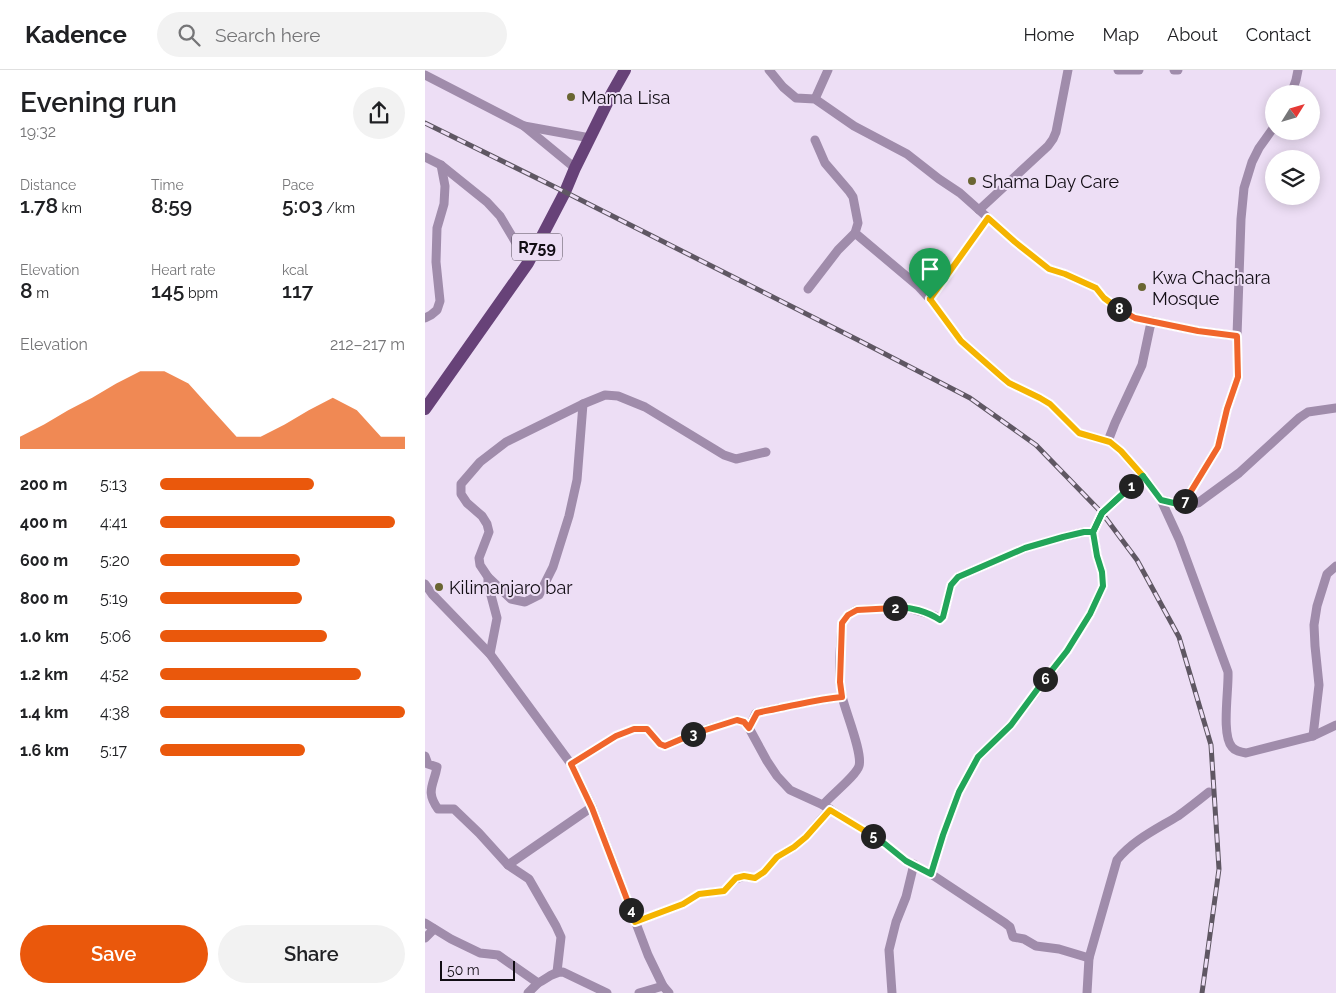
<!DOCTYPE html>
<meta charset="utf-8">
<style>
:root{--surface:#fff;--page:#f2f2f2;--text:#202124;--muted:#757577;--line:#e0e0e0;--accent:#ea580c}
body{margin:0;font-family:Raleway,sans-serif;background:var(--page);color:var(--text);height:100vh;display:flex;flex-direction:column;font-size:19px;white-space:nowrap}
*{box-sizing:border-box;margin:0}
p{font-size:16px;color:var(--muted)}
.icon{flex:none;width:28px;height:28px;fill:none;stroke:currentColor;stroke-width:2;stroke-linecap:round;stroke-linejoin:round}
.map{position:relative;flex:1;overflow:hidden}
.side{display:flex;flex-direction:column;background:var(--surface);width:425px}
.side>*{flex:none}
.needle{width:32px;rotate:53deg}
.fabs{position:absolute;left:840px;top:15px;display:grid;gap:10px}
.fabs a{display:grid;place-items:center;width:55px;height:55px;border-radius:50%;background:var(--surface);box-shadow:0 2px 12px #0003;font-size:25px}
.scale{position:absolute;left:15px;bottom:12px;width:75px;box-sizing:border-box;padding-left:5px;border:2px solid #110c13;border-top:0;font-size:14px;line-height:18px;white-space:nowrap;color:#110c13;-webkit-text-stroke:4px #eddef5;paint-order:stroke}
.pin{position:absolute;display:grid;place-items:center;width:42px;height:42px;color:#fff;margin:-51px -21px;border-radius:50% 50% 50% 0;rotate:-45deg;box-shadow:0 0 5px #0007}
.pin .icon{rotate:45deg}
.km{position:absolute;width:25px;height:25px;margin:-12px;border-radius:50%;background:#222;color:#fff;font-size:14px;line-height:25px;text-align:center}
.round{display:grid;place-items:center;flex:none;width:52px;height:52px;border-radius:26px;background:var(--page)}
.summary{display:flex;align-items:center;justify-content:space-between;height:85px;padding:0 20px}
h1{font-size:28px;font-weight:600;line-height:38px}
.figures{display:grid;grid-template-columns:repeat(3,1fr);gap:8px;height:85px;padding:5px 20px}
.figures div{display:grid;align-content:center}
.figures b{font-size:21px;font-weight:600}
.figures small{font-size:14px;font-weight:400}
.figures p{font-size:14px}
.chart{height:140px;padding:10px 20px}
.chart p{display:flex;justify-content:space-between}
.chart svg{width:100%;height:90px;margin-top:5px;fill:var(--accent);opacity:.7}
.cta{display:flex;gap:10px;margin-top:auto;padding:10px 20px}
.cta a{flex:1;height:58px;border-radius:30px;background:var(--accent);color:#fff;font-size:20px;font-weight:600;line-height:58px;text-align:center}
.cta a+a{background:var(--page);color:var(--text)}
ul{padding:0 20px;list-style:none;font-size:16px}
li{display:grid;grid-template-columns:80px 60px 1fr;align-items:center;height:38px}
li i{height:12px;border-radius:6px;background:var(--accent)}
header{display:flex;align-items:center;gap:30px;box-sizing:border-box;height:70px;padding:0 25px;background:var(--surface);border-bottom:1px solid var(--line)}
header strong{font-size:24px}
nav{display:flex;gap:28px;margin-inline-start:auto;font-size:18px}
.search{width:350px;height:45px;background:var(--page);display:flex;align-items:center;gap:12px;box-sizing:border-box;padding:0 18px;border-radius:28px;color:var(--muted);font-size:19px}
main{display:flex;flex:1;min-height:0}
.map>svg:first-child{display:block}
</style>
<header>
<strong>Kadence</strong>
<div class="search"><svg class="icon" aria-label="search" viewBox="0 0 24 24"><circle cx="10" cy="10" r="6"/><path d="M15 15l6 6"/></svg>Search here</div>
<nav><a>Home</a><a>Map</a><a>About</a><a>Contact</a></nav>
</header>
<main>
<section class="side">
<div class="summary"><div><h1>Evening run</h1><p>19:32</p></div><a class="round"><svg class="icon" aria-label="share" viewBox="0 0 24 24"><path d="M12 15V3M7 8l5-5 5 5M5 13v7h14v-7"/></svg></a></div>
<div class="figures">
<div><p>Distance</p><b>1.78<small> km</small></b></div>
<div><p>Time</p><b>8:59</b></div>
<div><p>Pace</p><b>5:03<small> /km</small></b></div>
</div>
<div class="figures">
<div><p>Elevation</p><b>8<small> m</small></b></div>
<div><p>Heart rate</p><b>145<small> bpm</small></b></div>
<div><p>kcal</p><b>117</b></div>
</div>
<div class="chart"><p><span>Elevation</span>212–217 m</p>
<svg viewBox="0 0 160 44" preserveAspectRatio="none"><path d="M0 44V38L10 32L20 25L30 19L40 12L50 6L60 6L70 12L80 25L90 38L100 38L110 32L120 25L130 19L140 25L150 38L160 38V44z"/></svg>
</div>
<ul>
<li><b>200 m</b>5:13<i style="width:63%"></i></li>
<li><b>400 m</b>4:41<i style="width:96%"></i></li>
<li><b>600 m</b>5:20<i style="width:57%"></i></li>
<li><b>800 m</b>5:19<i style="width:58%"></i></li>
<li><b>1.0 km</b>5:06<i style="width:68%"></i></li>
<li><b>1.2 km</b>4:52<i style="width:82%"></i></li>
<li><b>1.4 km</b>4:38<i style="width:100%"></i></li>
<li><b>1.6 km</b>5:17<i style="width:59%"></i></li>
</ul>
<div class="cta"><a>Save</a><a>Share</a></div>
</section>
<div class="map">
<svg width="911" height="923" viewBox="0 0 911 923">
<rect width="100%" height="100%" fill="#eddef5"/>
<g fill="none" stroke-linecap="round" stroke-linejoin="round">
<g stroke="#a08cab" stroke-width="9">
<path d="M344,0L358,17L371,28L390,29L429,56L482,84L514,109L535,123L590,172L624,199L640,204L671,218L679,228L693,239L710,248L773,261L812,266"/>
<path d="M693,0H714"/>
<path d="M749,0H753"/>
<path d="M0,5L99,56L150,98"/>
<path d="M866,24L871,10L873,0"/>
<path d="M390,29L403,0"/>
<path d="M99,56L165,68"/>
<path d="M0,87L16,95L62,132L75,146L103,193"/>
<path d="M554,140L623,76L628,69L631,62L643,0"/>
<path d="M430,163L493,216L505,229L536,271L578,308L584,313L615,328L625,334L654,363L685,372L696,381L726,416L736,430L754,469L803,602C804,619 796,665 807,677C810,681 815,682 821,683L888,666L911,655"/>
<path d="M383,219L413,180L430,163L433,153L428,127L424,121L400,93L390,70"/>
<path d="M505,229L563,148"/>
<path d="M0,248L6,245L12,240L15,231L11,192L12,158L19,134L20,116L16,95"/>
<path d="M683,371L690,353L717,295L725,257L728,251"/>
<path d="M736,430L762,436L773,433L814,403L874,348L883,342L911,338"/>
<path d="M757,435L793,377L802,339L813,307L812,266L816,149L819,118L827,92L834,78L849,57"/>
<path d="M63,507L86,529L100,532L114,525L128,497L144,446L152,410L158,334"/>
<path d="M0,514L7,524L65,584L146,694L167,737L223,885L238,916L244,923"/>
<path d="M65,584L72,548L63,514V507L55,495L54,488L64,462L62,454L57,446L42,433L36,424V414L55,392L81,372L158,334L180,325L193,326L220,337L299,385L311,389L341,382"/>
<path d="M324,658L331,643C339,641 347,640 354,638C376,634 395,629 417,627"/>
<path d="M888,666L894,615L890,576L889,555L892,536L902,504L911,496"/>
<path d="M0,686L3,694L12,697C9,715 0,721 13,739H29L54,763L83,795L104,809L131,856L136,867L132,902"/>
<path d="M146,694L191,666L209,659H222L235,674L240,676L272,662L299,654L312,650L319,652L324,658L342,691L352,706L365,720L398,735L460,774L481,791L506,804L580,853L585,857L588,867L599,869L611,876L634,879L664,888"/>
<path d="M398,735C406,725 431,706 434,696C438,683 420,641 417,626C412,603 416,576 417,553L423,545L431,540L480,537L510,546L515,550L518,547L526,515L533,507L600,478L638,467L659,462H668"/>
<path d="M83,795L167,737"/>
<path d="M506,804L518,765L534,722L553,687L586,655L642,581L665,544L678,516L677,502L672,486L668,462L677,443L718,406"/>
<path d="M210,852L258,834L274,824L299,821L311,809L319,806L330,808L339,802L352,787L369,777L381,767L405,739"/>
<path d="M0,853L26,869L55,883L73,885L113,913C122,909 127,902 138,902L182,923"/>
<path d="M0,868L9,859"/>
<path d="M103,923L113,913"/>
<path d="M214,923L238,916"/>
<path d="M467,923L464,880L471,852L481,827L489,794"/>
<path d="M662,923L664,888L692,790C708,770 732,759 753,746C764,738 774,730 784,722"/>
</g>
<path stroke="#674278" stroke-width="12" d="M0,339L103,193L140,122L150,98L187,23L200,0"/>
<defs>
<path id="rail" d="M0,53L140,122L437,272L545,328L611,375L677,443L712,490L754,567L786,675L794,799L777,923"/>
</defs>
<use href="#rail" stroke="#5f5763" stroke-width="5"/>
<use href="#rail" stroke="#eddef5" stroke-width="3" stroke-dasharray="9" stroke-linecap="butt"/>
</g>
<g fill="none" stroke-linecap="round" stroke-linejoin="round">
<defs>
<path id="split-1" d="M505,229L536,271L578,308L584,313L615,328L625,334L654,363L685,372L696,381L718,406L706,416"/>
<path id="split-2" d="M470,538C485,536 503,542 515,550L518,547L526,515L533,507L600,478L638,467L659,462H668L677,443L706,416"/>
<path id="split-3" d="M268,664L312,650L319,652L324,658L332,643C339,641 347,640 355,638C376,634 395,629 417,627L415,612L417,553L423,545L432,540L470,538"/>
<path id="split-4" d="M206,840L167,738L146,694L191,666L209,659H222L235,674L240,676L268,664"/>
<path id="split-5" d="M206,840L210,852L258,834L274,824L299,821L311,808L319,806L330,808L339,802L352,787L369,777L381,767L405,740L448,766"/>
<path id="split-6" d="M448,766L460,774L481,791L506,804L518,765L534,722L553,687L586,655L620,609"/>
<path id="split-7" d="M620,609L642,581L665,544L678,516L677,502L672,486L668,462L677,443L718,406L736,430L757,435L760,431"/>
<path id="split-8" d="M694,239L710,248L773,261L812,266L813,307L802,339L793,377L760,431"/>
<path id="split-9" d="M505,229L563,148L590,172L624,199L640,204L671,218L679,228L694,239"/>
</defs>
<use href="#split-1" stroke="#fff" stroke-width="10"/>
<use href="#split-2" stroke="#fff" stroke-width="10"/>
<use href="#split-3" stroke="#fff" stroke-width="10"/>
<use href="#split-4" stroke="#fff" stroke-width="10"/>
<use href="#split-5" stroke="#fff" stroke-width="10"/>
<use href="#split-6" stroke="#fff" stroke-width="10"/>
<use href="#split-7" stroke="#fff" stroke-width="10"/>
<use href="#split-8" stroke="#fff" stroke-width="10"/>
<use href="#split-9" stroke="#fff" stroke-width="10"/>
<use href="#split-1" stroke="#f5b400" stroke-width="6"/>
<use href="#split-2" stroke="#22a559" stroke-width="6"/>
<use href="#split-3" stroke="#f0652b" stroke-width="6"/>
<use href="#split-4" stroke="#f0652b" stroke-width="6"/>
<use href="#split-5" stroke="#f5b400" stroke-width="6"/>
<use href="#split-6" stroke="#22a559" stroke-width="6"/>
<use href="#split-7" stroke="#22a559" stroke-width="6"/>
<use href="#split-8" stroke="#f0652b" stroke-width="6"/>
<use href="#split-9" stroke="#f5b400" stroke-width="6"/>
</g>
<g fill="#6a6532" stroke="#eddef5" stroke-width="2">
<circle cx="146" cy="27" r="5"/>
<circle cx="547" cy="111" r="5"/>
<circle cx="717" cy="217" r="5"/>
<circle cx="14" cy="517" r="5"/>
</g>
<g text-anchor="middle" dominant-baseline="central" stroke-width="4" stroke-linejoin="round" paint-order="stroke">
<rect fill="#eddef5" stroke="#534b57" stroke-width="1" x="87" y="163.5" width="50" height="27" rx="4"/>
<g font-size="16" font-weight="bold" fill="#110c13">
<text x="112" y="177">R759</text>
</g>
<g font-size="18" fill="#110c13" stroke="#eddef5" text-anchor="start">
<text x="156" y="27">Mama Lisa</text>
<text x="557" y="111">Shama Day Care</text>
<text x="727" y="207">Kwa Chachara<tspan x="727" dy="21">Mosque</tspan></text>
<text x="24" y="517">Kilimanjaro bar</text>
</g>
</g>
</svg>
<div class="fabs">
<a><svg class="needle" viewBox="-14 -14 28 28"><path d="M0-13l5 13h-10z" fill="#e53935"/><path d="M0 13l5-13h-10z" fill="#757577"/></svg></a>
<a><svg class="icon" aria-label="layers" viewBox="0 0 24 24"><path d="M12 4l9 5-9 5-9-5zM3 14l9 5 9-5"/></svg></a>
</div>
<div class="scale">50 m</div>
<div class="pin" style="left:505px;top:229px;background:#1e9e55"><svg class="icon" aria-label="arrive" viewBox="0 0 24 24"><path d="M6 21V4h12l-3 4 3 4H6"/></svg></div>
<b class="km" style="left:706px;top:416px">1</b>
<b class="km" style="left:470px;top:538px">2</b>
<b class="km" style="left:268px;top:664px">3</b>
<b class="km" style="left:206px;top:840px">4</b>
<b class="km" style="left:448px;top:766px">5</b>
<b class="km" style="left:620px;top:609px">6</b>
<b class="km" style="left:760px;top:431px">7</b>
<b class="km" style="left:694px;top:239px">8</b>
</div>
</main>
